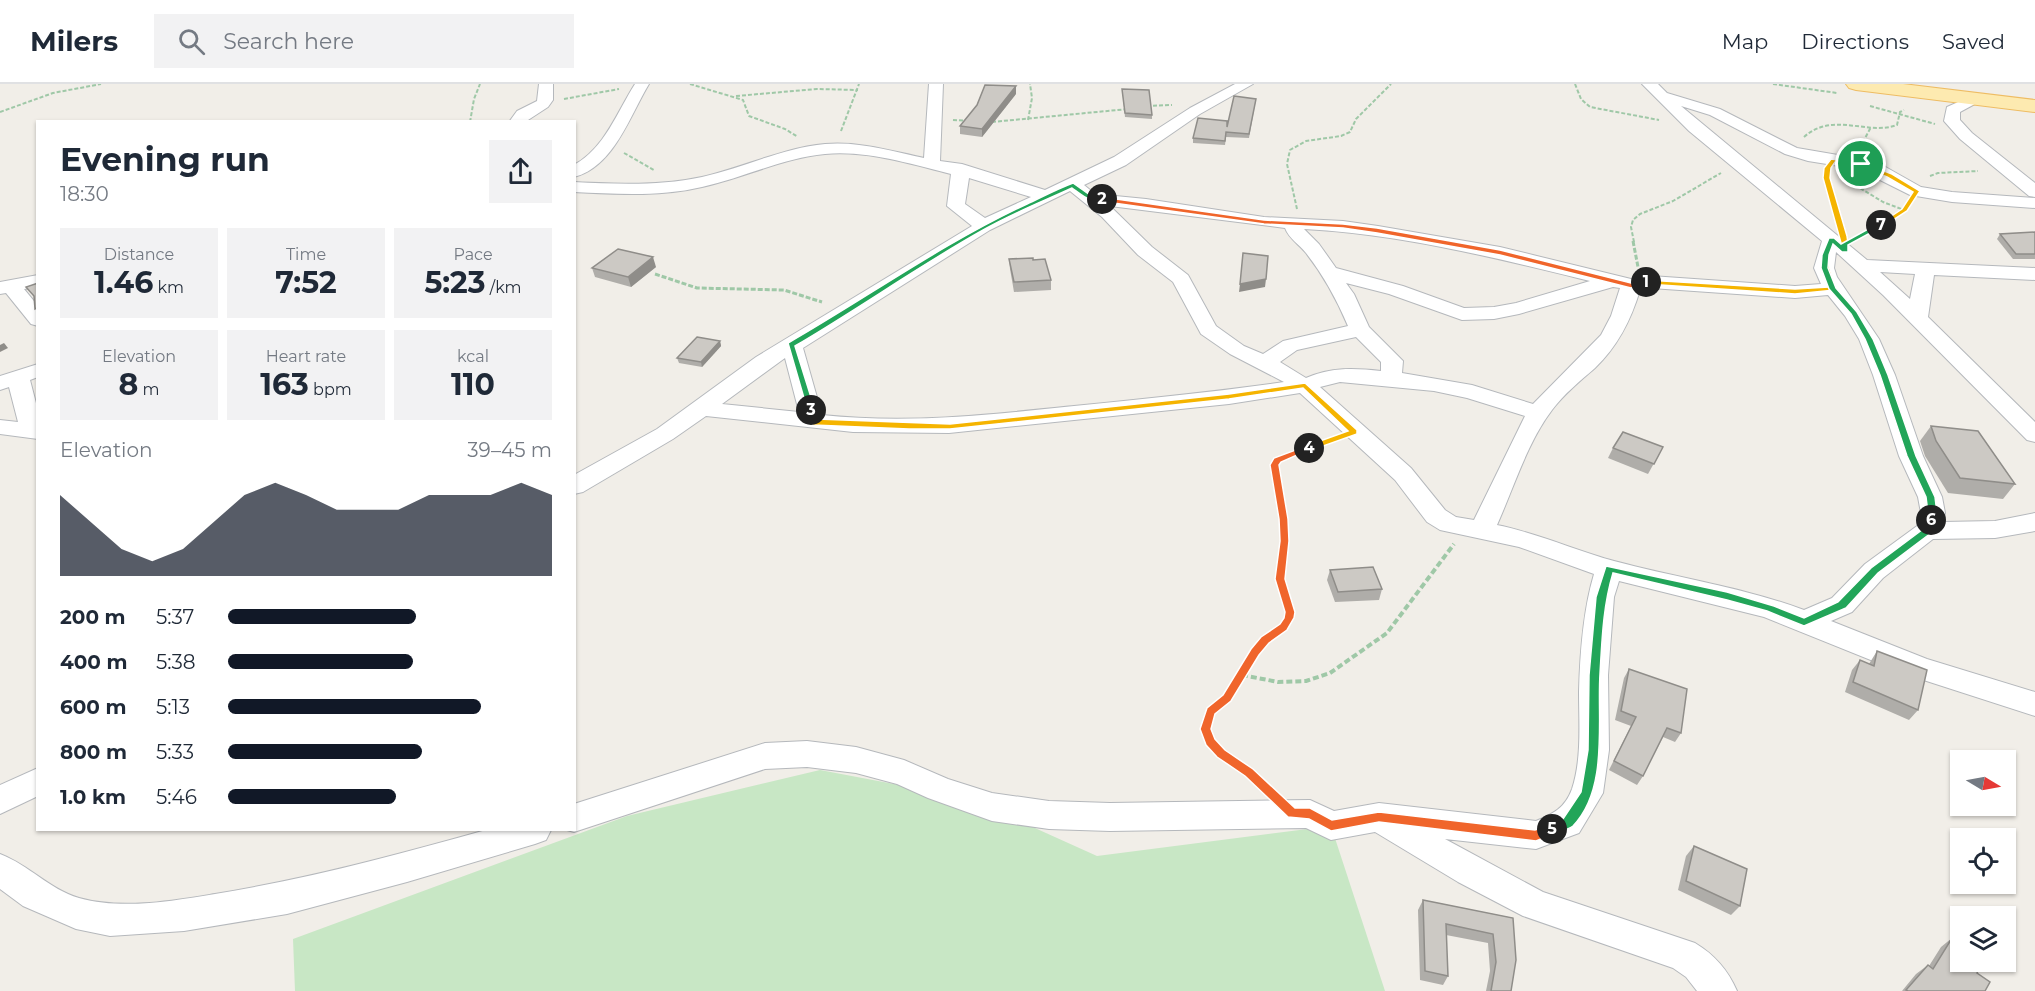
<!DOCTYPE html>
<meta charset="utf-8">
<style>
:root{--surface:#fff;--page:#f2f2f3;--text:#1f2937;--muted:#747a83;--line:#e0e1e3;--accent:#111827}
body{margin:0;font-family:Montserrat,sans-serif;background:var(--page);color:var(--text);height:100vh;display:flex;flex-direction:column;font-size:22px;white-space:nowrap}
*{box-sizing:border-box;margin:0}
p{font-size:20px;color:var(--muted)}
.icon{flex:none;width:33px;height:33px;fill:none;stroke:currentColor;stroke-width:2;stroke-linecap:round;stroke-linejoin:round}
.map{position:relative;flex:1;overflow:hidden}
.side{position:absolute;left:36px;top:36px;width:540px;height:711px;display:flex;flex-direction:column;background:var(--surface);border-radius:0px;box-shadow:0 2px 4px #0004}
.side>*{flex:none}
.needle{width:39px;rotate:100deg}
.tools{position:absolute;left:1950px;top:666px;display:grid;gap:12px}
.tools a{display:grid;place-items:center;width:66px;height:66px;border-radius:0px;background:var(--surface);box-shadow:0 2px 4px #0004;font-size:30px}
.pin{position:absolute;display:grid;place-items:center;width:51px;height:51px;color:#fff;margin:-26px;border:3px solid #fff;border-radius:50%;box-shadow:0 2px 6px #0007}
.km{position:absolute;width:30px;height:30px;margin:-15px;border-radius:50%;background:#222;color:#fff;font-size:16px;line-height:30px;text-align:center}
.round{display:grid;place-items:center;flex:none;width:63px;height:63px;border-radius:0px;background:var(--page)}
.headline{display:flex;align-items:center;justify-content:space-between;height:102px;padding:0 24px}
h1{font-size:33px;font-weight:700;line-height:45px}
.figures{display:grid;grid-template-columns:repeat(3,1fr);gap:9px;height:102px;padding:6px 24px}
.figures div{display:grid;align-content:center;border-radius:0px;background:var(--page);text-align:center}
.figures b{font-size:30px;font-weight:700}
.figures small{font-size:16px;font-weight:400}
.figures p{font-size:16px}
.chart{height:168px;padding:12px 24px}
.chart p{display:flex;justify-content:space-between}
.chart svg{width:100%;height:108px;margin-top:6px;fill:var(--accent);opacity:.7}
ul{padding:0 24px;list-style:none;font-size:20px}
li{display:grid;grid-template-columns:96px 72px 1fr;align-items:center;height:45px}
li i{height:15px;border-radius:8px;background:var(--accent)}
header{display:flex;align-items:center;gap:36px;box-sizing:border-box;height:84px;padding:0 30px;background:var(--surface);border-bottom:2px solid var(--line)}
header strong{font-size:28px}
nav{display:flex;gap:33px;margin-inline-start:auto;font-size:21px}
.search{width:420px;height:54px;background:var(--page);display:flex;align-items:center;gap:15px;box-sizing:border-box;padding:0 21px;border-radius:0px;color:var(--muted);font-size:22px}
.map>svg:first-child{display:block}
</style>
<header>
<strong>Milers</strong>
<div class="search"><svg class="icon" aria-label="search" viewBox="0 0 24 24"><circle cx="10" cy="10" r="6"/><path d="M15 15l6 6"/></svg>Search here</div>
<nav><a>Map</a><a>Directions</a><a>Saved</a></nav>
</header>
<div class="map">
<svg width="2035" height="907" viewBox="0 0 2035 907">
<rect width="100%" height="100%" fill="#f1eee8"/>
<path fill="#c8e7c5" d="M820,686L968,714L1097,772L1331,742L1385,907H295L293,855L627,732Z"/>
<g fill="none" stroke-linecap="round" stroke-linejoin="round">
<defs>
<g id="street">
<path d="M539,0H553V16L548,23L525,38H509L517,27L537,17Z"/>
<path d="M635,0H649C630,31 614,83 574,93V81C605,64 617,28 635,0Z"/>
<path d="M929,0H943L940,77L962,80L1045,106L1114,73L1190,24L1235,0H1253L1200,30L1126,81L1084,101L1095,110L1146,115L1264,133L1343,137L1378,142L1500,163L1631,195L1651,192L1795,202L1821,200L1814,184L1822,157L1689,47L1642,0H1658L1667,9L1720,25L1797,64L1867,76L1882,81L1921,103L1952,108L2035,114V124L1952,118L1910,111L1858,85L1808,77L1785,70L1710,31L1681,22L1867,176L2035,184V196L1934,191L1928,233L2035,338V358L2027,356L1883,211L1836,168L1834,184L1837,193L1879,255L1895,291L1923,372L1942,413L1945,429L1943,438L1995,437L2035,429V447L1995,454L1933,455L1883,494L1852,528L1831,537L1927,575L2035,608V632L1908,591L1764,533L1619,497L1614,513L1608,591L1609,666L1603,709L1579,749L1536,765L1445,755L1543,808L1695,859C1715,871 1728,886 1737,907H1697L1686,893L1673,884L1523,832L1458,798L1375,748L1331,756L1306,744L1110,747L1049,745L992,737L928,714L897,700L856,689L807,683L765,685L574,748L567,746H574V720L765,659L807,657L856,663L904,676L948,695L992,709L1049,717L1110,719L1310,716L1334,727L1379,719L1536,737C1553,730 1565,724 1572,705C1582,675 1579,639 1579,608C1580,569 1583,527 1594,490L1519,463L1440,446L1427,438L1395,396L1300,309L1229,320L949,349L853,348L706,332L673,355L583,408L574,410V391L657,345L756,273L972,142L947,122L951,90C911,80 866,66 825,70C783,74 743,94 702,103C660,113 617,110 574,108V98C617,100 660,102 702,93C743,84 782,64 825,60C858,57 892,67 924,74ZM969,94L1031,113L985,134L965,120ZM1070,107L1102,133L1138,171L1173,198L1201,250L1230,270L1284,298C1214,308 1144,315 1074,322C989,331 908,340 822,331L803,264L990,146ZM1110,122L1285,144C1289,155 1299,160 1306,169C1324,192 1337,216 1348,242L1283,257L1263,270L1244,262L1216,242L1188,191L1152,163ZM1304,145C1401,150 1496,174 1590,197L1516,219L1494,223L1464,224L1403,202L1336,184L1319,160ZM1880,188L1915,190L1910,215ZM1346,199L1389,210L1462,236L1494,235L1519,230L1613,203L1620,204L1611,232L1601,251L1533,320L1472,301L1402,289L1403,277L1369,243L1354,210ZM1651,204L1795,214L1828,211L1845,232L1859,255L1873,291L1899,372L1918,413L1921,429L1917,442L1865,480L1832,514L1804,526C1743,503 1677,494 1614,477C1574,466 1537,449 1497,441C1514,403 1527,359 1552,326C1564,310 1580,297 1595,284C1618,262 1631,236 1640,206ZM1356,253L1381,278V287C1354,284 1331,283 1306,294L1280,278L1297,266ZM785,274L799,328L722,320ZM1340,298L1434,307L1467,314L1525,332L1474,436L1456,433L1445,426L1411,384L1320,303Z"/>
<path d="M1976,10L1984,15L1960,28V36L1972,49L2035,99V113L2029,112L1960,55L1944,37L1947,23Z"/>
<path d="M38,191V203L24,205L38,222V242L31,240L6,209L0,210V198Z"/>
<path d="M38,280V293L30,296L38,327V355L0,350V336L18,338L9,303L0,306V292Z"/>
<path d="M38,684V712L0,730V701Z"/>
<path d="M486,746H551L546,756L535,760L407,798L287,830L184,847L110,852L76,845L23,822L0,805V770C29,781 49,805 79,814C122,826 172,817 215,810C307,795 397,771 486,746Z"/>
</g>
<path id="primary" d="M1846,0H1903L2035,16V28L1856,6L1849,4Z"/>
</defs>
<use href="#street" stroke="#b5b8bc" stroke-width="2"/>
<use href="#primary" stroke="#eebc63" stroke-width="2"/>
<g stroke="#9fc8a7" stroke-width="2" stroke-dasharray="4 2" stroke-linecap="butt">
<path d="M690,0L743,16L749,32L785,45L798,53"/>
<path d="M1575,0L1581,15L1590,23L1659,36"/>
<path d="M1773,0L1837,9"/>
<path d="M736,12L817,5L858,6"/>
<path d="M564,15L619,5"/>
<path d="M1147,22L1172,21"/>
<path d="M1870,22L1935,40"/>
<path d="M0,28L53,9L101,0"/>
<path d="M953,36L970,37"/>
<path d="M1028,36L1032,14L1030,0"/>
<path d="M470,38L474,15L480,0"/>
<path d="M992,38L1128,25"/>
<path d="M841,47L859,0"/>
<path d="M1804,53C1833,27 1868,52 1897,41L1900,28L1904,26"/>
<path d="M1858,62L1863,58L1871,43"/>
<path d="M624,69L654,86"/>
<path d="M1827,92L1839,137"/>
<path d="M1930,92L1938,89L1978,87"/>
<path d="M1850,98L1883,118L1904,126"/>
<path d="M1297,125L1287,80L1290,66L1306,57L1341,52L1350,48L1356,35L1391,0"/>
<path d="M1857,154L1892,136L1908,121"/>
<path d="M1634,158L1631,143L1633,136L1640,130L1673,117L1721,89"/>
</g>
<g stroke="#9fc8a7" stroke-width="3" stroke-dasharray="5 2" stroke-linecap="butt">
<path d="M1633,157L1638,183"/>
<path d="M655,190L697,204L784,206L822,218"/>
</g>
<g stroke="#9fc8a7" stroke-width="4" stroke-dasharray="6 3" stroke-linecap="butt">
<path d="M1242,591L1278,598L1306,597L1330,589L1387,549L1454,460"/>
<path d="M1236,601L1254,569L1283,543L1290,531L1280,494L1284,445L1274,381L1292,369L1333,355"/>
</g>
<path stroke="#9fc8a7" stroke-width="4.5" stroke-dasharray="8 4" stroke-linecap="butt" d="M1237,600C1234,605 1231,611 1226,615C1221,621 1213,623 1209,630C1192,659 1248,688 1267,705"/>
<use href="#street" fill="#fff" fill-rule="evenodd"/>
<use href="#primary" fill="#fdeab0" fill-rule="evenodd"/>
</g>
<g fill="#afada9">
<path d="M1122,5L1152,31V35L1125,33Z"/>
<path d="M1016,10L982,53L960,50V42Z"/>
<path d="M1256,15L1249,54L1226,53L1225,61L1193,59V54L1227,37Z"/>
<path d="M2035,148V175H2013L1997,155L2000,150Z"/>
<path d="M1009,175L1033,176L1051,196V206L1014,208L1010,185Z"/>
<path d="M656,183L631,203L595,193L592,184Z"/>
<path d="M720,257L721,262L702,283L679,279L677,274Z"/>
<path d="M1931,342L2015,400L2003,415L1948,409L1925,372L1920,357Z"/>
<path d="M1663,363L1648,390L1608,374L1613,364Z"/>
<path d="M1330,486L1382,505L1379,516L1335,518L1327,496Z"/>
<path d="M1877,567L1918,626L1909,636L1845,608L1852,586L1860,576L1869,580Z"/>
<path d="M1629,585L1681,649L1675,658L1663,653L1643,692L1637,701L1609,686L1631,642L1615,636L1624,594Z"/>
<path d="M1694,762L1740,822L1731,831L1678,806L1686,772Z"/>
<path d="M1423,816L1513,834L1511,907H1486L1490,887L1488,859L1446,851L1448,892L1443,901L1420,896L1418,826Z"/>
<path d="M1952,854L1977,889L1985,907H1902L1916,890L1928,881L1929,882L1941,863Z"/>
</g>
<g fill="#8f8d89">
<path d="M1016,2V10L982,53V45Z"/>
<path d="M653,173L656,183L631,203L628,193Z"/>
<path d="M1266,195L1265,203L1239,208L1240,200Z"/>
<path d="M720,257L721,262L702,283L701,278Z"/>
<path d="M4,259L8,264L0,268V261Z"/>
</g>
<g fill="#ccc9c4" stroke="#8f8d89" stroke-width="1.5">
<path d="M985,1L1016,2L982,45L960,42L977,21Z"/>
<path d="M1122,5L1149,6L1152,31L1125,29Z"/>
<path d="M1234,12L1256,15L1249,50L1226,48L1225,57L1193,54L1198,34L1227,37V43Z"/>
<path d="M2035,148V170H2016L2000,150Z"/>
<path d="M618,165L653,173L628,193L592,184Z"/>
<path d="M1243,169L1268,172L1266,195L1240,200Z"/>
<path d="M1033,174V176L1045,175L1051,196L1014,198L1009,175Z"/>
<path d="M38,199V223L35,225L34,212L26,203Z"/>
<path d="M697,253L720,257L701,278L677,274Z"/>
<path d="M1931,342L1978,347L2015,400L1960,394L1936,357Z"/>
<path d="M1623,348L1663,363L1654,380L1613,364Z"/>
<path d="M1373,483L1382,505L1338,508L1330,486Z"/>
<path d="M1877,567L1927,586L1918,626L1853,598L1860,576L1874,582Z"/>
<path d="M1629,585L1687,605L1681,649L1667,644L1643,692L1614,677L1636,633L1621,627Z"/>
<path d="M1694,762L1747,785L1740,822L1686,797Z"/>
<path d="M1423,816L1513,834L1516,876L1511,907H1491L1496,878L1493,850L1446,840L1448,892L1425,887Z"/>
<path d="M1952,854L1960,859V878H1983L1977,889L1990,898L1985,907H1908L1906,906L1928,881L1933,885Z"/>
</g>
<path fill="#f5b400" stroke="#fff" stroke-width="1.5" d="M1831,75L1864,80L1861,82L1835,78L1831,84L1830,94L1847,152L1849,166L1842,168L1833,160C1823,187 1834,185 1835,206L1795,210L1646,200L1642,198L1646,196L1795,205L1828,203C1820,182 1819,174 1829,154H1834L1841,159L1823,94L1824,84Z"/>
<path fill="#f0652b" stroke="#fff" stroke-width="1.5" d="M1102,113L1264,136L1343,140L1377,144L1500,166L1631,199L1646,196L1650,198L1631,204L1500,171L1377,149L1343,144L1264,140L1099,117Z"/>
<path fill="#22a559" stroke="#fff" stroke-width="1.5" d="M1073,99L1093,113L1105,115C1092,121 1083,112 1072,104C1044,117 1013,129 985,145C920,181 860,224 795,262L815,326L808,328L788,259C868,213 943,159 1027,120C1042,113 1057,105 1073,99Z"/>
<path fill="#f5b400" stroke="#fff" stroke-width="1.5" d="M1305,299L1357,346V350L1312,366H1306V362L1348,347L1303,304L1229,315L950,345H909L813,341L809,338L806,326L814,324L817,335L950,340L1229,310Z"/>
<path fill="#f0652b" stroke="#fff" stroke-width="1.5" d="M1306,362L1313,364L1281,378L1279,381L1288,435L1289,457L1285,495L1295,528L1294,534L1287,546L1269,559L1259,571L1231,617L1215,630L1211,645L1215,655L1225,666L1253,685L1295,724H1310L1332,736L1379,728L1535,746L1552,740L1558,745L1556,749L1536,757L1379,738L1331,747L1309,735L1288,733L1245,692L1217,673L1206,661L1200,645L1207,624L1223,611L1251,565L1261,553L1280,540L1284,534L1285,528L1275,495L1280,457L1279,435L1270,381L1274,374Z"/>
<path fill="#22a559" stroke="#fff" stroke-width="1.5" d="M1931,432L1935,436L1931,449L1878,489L1846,524L1804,542L1767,527L1727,516L1613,489C1603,522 1602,556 1600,590C1597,636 1609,705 1573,742C1568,746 1558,748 1552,751L1547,749L1546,745L1547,741L1563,735L1581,708L1588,666L1589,591L1596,513L1606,482L1727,508L1774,522L1804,534L1838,518L1871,484L1923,445L1927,433Z"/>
<path fill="#22a559" stroke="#fff" stroke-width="1.5" d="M1879,139L1885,141L1848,161V168H1842L1833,160L1829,171L1828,184L1836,204L1857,228L1873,255L1888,291L1916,372L1935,413L1937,429L1934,438L1931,439L1926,436L1928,429L1926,413L1907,372L1880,291L1865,255L1851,230L1829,205L1821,184L1822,171L1829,154H1834L1841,160Z"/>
<path fill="#f5b400" stroke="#fff" stroke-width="1.5" d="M1861,78L1892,90L1920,107L1907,127L1884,142L1878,141L1902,125L1913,108L1887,93L1859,82Z"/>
</svg>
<div class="tools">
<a><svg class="needle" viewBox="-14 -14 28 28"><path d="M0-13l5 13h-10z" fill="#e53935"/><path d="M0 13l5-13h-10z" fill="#747a83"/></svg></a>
<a><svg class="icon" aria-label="locate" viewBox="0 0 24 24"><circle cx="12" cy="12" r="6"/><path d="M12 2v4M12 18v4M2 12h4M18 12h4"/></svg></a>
<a><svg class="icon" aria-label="layers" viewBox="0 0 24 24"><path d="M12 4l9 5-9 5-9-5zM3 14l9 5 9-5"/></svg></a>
</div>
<div class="pin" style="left:1861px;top:80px;background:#1e9e55"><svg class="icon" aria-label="arrive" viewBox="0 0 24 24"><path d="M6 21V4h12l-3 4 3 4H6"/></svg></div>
<b class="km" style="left:1646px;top:198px">1</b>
<b class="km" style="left:1102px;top:115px">2</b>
<b class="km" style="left:811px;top:326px">3</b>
<b class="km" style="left:1309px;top:364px">4</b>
<b class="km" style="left:1552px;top:745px">5</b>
<b class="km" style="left:1931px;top:436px">6</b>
<b class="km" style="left:1881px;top:141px">7</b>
<section class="side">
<div class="headline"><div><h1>Evening run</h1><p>18:30</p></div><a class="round"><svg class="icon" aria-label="share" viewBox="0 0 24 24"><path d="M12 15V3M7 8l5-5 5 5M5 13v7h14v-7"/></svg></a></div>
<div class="figures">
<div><p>Distance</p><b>1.46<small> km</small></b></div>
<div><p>Time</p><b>7:52</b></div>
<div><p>Pace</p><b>5:23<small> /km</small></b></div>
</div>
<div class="figures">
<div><p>Elevation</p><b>8<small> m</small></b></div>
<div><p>Heart rate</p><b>163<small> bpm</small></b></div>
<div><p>kcal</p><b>110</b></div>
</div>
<div class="chart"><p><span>Elevation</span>39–45 m</p>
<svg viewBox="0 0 160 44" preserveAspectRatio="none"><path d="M0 44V11L10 22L20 33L30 38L40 33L50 22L60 11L70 6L80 11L90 17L100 17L110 17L120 11L130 11L140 11L150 6L160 11V44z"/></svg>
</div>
<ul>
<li><b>200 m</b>5:37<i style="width:58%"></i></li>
<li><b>400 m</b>5:38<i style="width:57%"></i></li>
<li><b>600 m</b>5:13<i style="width:78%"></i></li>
<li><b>800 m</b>5:33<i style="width:60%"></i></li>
<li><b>1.0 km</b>5:46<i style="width:52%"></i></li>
</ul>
</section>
</div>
